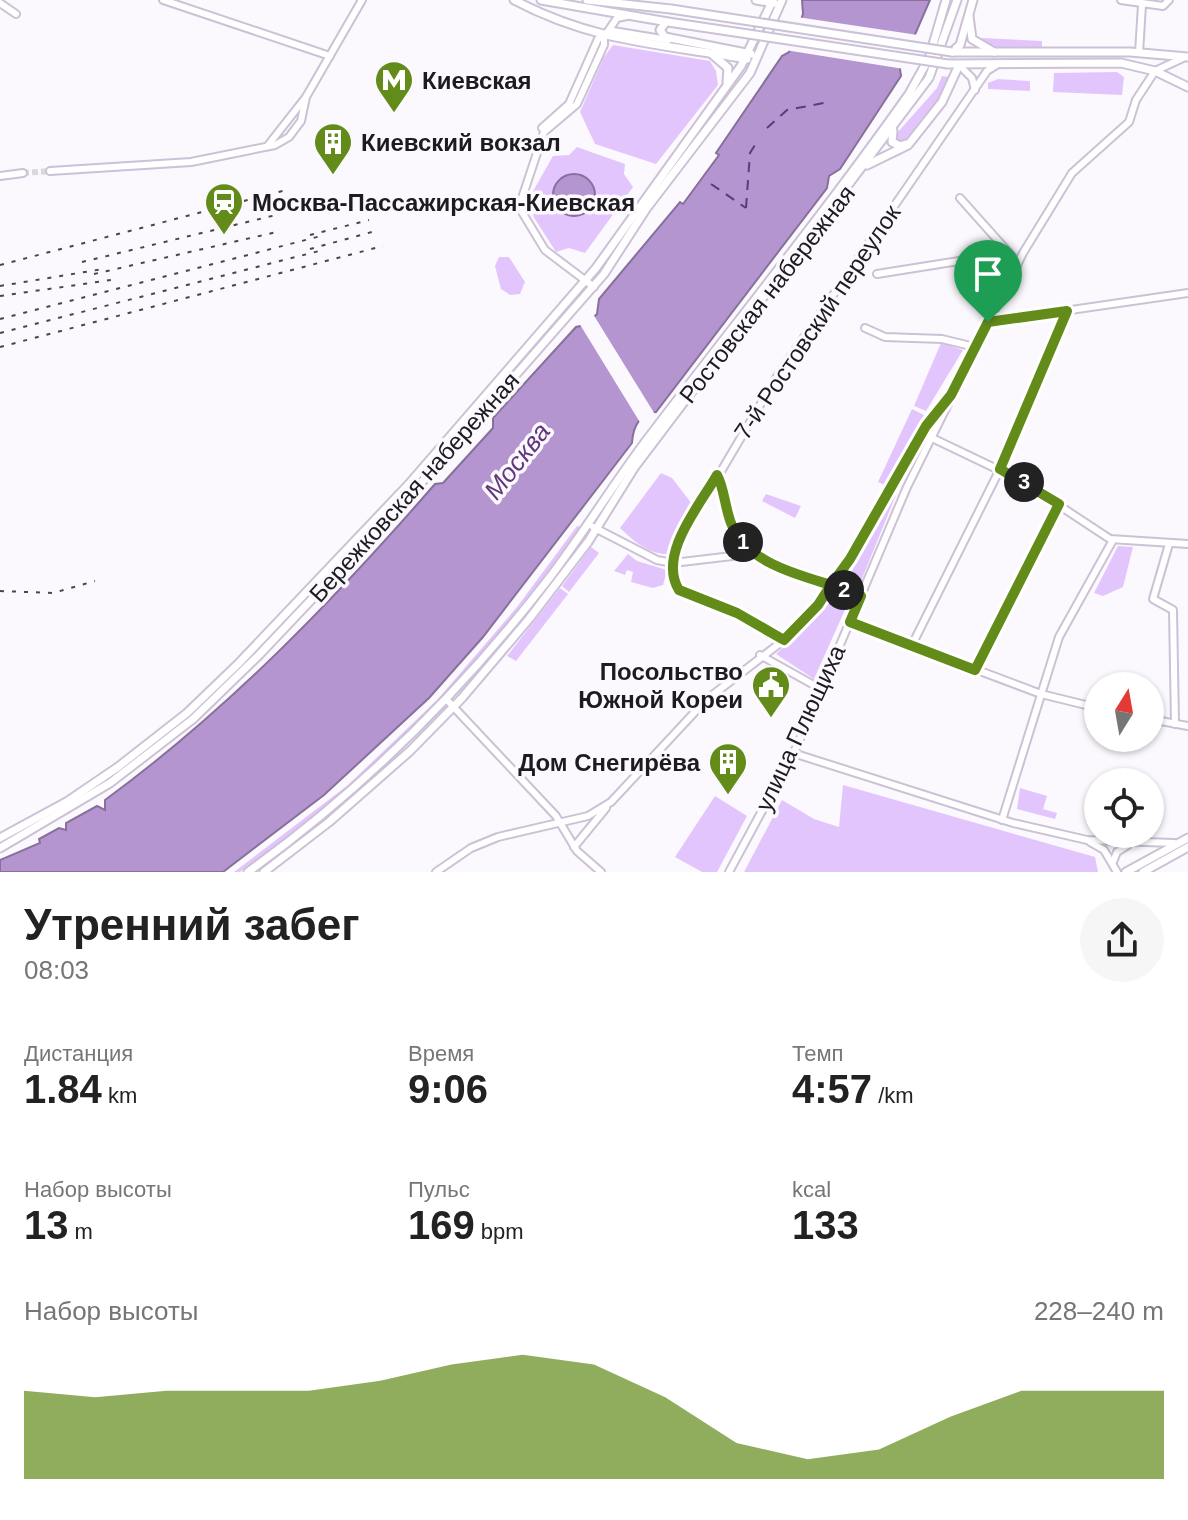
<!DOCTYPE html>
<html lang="ru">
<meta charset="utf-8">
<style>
:root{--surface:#fff;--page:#f6f6f6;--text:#222;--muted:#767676;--accent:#628b1a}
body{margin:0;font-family:Arial,sans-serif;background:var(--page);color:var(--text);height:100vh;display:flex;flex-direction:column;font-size:30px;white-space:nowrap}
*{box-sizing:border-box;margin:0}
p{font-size:26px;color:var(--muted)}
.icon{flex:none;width:44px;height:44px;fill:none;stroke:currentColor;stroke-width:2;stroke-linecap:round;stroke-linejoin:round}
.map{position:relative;height:872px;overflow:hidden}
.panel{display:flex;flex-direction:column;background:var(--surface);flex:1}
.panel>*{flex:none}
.needle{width:52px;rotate:11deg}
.fabs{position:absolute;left:1084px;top:672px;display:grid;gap:16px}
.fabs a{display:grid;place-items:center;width:80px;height:80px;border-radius:50%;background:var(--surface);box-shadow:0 2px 6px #0004;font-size:40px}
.pin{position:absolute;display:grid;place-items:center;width:68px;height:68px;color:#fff;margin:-82px -34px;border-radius:50% 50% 50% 0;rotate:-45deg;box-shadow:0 0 8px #0007}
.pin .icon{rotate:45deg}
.km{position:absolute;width:40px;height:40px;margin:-20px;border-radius:50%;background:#222;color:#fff;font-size:22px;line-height:40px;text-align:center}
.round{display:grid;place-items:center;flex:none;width:84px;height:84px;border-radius:42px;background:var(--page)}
.headline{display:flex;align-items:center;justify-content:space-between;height:136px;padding:0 24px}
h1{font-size:44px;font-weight:600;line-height:60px}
.metrics{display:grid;grid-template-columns:repeat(3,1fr);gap:12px;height:136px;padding:8px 24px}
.metrics div{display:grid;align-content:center}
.metrics b{font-size:40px;font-weight:600}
.metrics small{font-size:22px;font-weight:400}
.metrics p{font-size:22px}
.chart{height:224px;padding:16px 24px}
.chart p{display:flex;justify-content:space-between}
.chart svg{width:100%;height:144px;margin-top:8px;fill:var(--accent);opacity:.7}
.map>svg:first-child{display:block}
</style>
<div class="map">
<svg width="1188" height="872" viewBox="0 0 1188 872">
<rect width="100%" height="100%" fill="#fbf9fd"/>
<g fill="#e3c5fe">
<path d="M982,38L1042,41V47L993,49L976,40Z"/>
<path d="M613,45L710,61L716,71L718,85L656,164L595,144L580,112L604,57Z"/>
<path d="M1117,72L1124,77L1122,95L1053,92L1054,73Z"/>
<path d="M942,76L949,77L939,98L905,140L897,142L894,139L898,132L937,88Z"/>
<path d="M998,79L1030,81V91L988,89V83Z"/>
<path d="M577,147L625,164L624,174L633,187L585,253L569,248L556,252L533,216L537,202L532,193L553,156L569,155Z"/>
<path d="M499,257H509L525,282L520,294L510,295L501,289L495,266Z"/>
<path d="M941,343L963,350L926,411L914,406Z"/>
<path d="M912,409L924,415L885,485L878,482Z"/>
<path d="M661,473L672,478L692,504L670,554C649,555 635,542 620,528Z"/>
<path d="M893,488L898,490L859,586L854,587L849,577Z"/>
<path d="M766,494L801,506L795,518L762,501Z"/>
<path d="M577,526L581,527L519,610L440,702L438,699L517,607Z"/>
<path d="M1118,546L1133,547L1123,587L1103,596L1094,593Z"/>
<path d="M591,547L599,553L569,592L562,586Z"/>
<path d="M628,554L637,561L667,570L663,585L653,588L631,582L633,572L627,570L625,575L614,571Z"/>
<path d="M560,588L568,594L516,661L507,656Z"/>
<path d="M833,592L847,598L848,603L814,679L776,654L814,618Z"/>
<path d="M435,702L437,705C374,765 311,822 240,872H234L348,785Z"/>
<path d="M843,785L1095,857L1098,872H744L782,800L814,819L839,827Z"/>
<path d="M1020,788L1047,796L1043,809L1057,813L1055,819L1017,809Z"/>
<path d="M715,796L747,816L717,872H702L675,857Z"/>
</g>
<g fill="#b495cf" stroke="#87709b" stroke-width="2">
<path d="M802,0H930L900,69L901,76L840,169L829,176L827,188L656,412C639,414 633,427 632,443L483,637L429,698L324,795L223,872H0V860L40,843L39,839L59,828L66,830V823L97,806L105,810V800C228,710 335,599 435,484L443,483L493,428V418L576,327L585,325L597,314L599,299L680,202L683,204L719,155L716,153L782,56L789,52L803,14Z"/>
<circle cx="574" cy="195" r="21"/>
</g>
<g fill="#fbf9fd">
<path d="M797,17L918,35L904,69L785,50Z"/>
<path d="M593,314L656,416L641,424L579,323Z"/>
</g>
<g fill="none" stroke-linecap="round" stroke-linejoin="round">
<g stroke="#60387e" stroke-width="2" stroke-dasharray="10 8" stroke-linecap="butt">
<path d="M767,128L787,110L824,103"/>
<path d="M711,184L746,208"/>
<path d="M746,208L750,153L758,140"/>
</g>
<path stroke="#dad8dc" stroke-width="6" stroke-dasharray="6 3" stroke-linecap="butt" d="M23,173L50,171"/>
<defs>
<g id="minor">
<path d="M163,0L330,56"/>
<path d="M1121,0L1163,6L1169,0"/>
<path d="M0,3L16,14"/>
<path d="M1139,53L1142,5"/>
<path d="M959,65L972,78L975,90"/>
<path d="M542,128L569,104L598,39L613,31L668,40"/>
<path d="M269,144L306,97L362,0"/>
<path d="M50,171L191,162L275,145L289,137L301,121L306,97"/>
<path d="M0,176L23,173"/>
<path d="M960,198L1018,263"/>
<path d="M877,274L1009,253"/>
<path d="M594,287L545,250L519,207L544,132L577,104L604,45V37L617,18L627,16"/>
<path d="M988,322L1188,293"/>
<path d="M865,328L885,337L942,339L975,347"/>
<path d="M930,437L1022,481L1110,539L1188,544"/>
<path d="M718,475L735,534L757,555"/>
<path d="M593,527L657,560L673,563L749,554L861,596"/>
<path d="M1169,544L1153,599L1173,610L1175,724"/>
<path d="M850,622L1041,694L1098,708"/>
<path d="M784,640L737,613L679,590L673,563L680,541L776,378L987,71L998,64"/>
<path d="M911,647L1000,469L1067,311"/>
<path d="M760,655L821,689"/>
<path d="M975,670L1059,504"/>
<path d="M447,700L556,816L577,851L601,872"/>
<path d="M1150,719L1188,726"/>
<path d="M793,753L1013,823L1087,840L1174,843"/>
<path d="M1002,820L1059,637L1113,540"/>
<path d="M1090,842L1104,850L1117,872"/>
<path d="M574,847L606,808"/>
<path d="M1113,862L1117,852L1128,845"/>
<path d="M436,872L471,848L498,837L588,816L611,802L706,700L784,640L818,605L850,559L926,426L944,404"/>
<path d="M729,872L797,746L907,487L1023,253L1072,173L1129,122L1136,100L1155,71L1183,58"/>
</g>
<g id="major">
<path d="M514,0C593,42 661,44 747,59"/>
<path d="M541,0L668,22"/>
<path d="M587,0L671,9"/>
<path d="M756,0L774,3"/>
<path d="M969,16L972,39L994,52"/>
<path d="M666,22L660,30L665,37L751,54"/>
<path d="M952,52H1130L1188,57"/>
<path d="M952,52L960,45L973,0"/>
<path d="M713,55L728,68L727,82"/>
<path d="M948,64L1121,63L1155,71L1188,87"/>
<path d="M893,131L892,142L900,146L906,144"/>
<path d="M867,165L908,145L942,102L959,65"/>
<path d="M0,838L68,801L118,767L187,713L238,664L409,484L596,268L741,66L773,0"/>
<path d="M0,848L110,783L193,719L259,655L415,490L604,274L646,209L750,73L782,0"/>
<path d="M248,872C363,789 460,693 547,581C584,533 615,481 652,433C738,320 827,210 909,94L929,58L946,0"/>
<path d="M264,872L329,822L410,751L462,698L529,619L588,542L634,468L929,78L957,0"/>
<path d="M1126,872L1188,838"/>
<path d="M1143,872L1188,847"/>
</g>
</defs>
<use href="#minor" stroke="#ccc1d6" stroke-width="10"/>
<use href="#major" stroke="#ccc1d6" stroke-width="11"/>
<use href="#minor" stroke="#fff" stroke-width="6"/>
<use href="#major" stroke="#fff" stroke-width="7"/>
<g stroke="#49454c" stroke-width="2" stroke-dasharray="4 8" stroke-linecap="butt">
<path d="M310,235L369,220"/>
<path d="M310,249L372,232"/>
<path d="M82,262L276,215"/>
<path d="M0,265L286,190"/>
<path d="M94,274L281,231"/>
<path d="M0,286L103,269"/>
<path d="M0,296L111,280"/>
<path d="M0,319L321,236"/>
<path d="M0,333L323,250"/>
<path d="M0,347L383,246"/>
<path d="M0,591L53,593L95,581"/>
</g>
<defs>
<g id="major-bridge">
<path d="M671,9L952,52"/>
<path d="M668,22L948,64"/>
</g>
</defs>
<use href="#major-bridge" stroke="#ccc1d6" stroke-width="11" stroke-linecap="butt"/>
<use href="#major-bridge" stroke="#fff" stroke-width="7"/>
</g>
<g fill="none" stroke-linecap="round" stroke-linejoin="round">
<defs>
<path id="route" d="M988,322L951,395L926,426L850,559L831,585C795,574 746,562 731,523C725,508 724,487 717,475C700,505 657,555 679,590L737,613L784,640L818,605L831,585L861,596L850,622L975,670L1059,504L1000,469L1067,311L988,322"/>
</defs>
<use href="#route" stroke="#fff" stroke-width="16"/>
<use href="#route" stroke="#628b1a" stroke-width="10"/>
</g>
<defs>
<symbol id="metro-pin" viewBox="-11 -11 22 30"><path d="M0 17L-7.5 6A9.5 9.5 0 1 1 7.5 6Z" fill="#628b1a" stroke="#fbf9fd"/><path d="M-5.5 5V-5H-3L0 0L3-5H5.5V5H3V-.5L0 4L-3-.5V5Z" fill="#fff"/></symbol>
<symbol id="building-pin" viewBox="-11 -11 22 30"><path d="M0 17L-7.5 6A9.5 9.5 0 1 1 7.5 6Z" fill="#628b1a" stroke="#fbf9fd"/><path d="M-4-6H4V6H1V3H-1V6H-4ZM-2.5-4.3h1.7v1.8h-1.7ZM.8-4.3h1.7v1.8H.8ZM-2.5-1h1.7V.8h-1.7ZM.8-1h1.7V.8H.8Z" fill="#fff"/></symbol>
<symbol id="station-pin" viewBox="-11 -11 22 30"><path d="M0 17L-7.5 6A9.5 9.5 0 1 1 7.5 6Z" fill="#628b1a" stroke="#fbf9fd"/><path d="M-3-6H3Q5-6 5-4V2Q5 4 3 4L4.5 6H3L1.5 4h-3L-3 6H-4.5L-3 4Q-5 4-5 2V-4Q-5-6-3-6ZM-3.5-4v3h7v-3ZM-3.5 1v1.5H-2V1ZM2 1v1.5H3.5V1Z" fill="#fff"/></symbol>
<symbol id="civic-pin" viewBox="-11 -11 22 30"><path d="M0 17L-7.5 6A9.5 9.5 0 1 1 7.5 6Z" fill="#628b1a" stroke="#fbf9fd"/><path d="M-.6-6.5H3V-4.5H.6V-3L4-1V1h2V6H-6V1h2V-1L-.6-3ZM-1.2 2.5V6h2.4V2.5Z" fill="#fff"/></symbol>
</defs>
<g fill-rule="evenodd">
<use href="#metro-pin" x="372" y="58" width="44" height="60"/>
<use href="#building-pin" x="311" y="120" width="44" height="60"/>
<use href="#station-pin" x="202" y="180" width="44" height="60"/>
<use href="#civic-pin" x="749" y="663" width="44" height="60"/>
<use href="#building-pin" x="706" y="740" width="44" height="60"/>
</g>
<g text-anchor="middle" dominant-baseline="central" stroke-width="7" stroke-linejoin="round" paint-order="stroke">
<g font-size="24" font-weight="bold" fill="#1e1a22" stroke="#fbf9fd" text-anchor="start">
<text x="422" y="80">Киевская</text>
<text x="361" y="142">Киевский вокзал</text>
<text x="252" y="202">Москва-Пассажирская-Киевская</text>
<text x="743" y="671" text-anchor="end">Посольство<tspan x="743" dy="28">Южной Кореи</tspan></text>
<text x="700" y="762" text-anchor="end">Дом Снегирёва</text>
</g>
<g font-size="24" fill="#1e1a22" stroke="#fbf9fd">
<text transform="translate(767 294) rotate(-52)">Ростовская набережная</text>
<text transform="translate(817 322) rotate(-56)">7-й Ростовский переулок</text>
<text transform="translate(414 487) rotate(-48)">Бережковская набережная</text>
<text transform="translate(800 728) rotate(-65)">улица Плющиха</text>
</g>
<g font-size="26" font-style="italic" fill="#60387e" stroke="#fbf9fd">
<text transform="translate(517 461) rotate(-52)">Москва</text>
</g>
</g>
</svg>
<div class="fabs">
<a><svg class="needle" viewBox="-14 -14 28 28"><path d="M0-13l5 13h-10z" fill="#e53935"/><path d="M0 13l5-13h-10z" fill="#767676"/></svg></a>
<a><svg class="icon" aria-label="locate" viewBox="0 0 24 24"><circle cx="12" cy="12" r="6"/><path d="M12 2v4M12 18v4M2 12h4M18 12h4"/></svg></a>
</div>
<div class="pin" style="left:988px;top:322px;background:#1e9e55"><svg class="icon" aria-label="arrive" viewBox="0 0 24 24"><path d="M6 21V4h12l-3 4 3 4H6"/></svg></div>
<b class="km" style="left:743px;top:542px">1</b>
<b class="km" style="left:844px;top:590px">2</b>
<b class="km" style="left:1024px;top:482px">3</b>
</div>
<section class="panel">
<div class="headline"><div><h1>Утренний забег</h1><p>08:03</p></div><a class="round"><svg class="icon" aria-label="share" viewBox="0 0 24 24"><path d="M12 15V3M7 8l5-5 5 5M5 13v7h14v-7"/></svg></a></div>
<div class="metrics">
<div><p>Дистанция</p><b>1.84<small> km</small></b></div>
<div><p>Время</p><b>9:06</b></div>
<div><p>Темп</p><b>4:57<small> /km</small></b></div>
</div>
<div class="metrics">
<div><p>Набор высоты</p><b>13<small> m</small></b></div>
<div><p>Пульс</p><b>169<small> bpm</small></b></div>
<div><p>kcal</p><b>133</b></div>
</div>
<div class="chart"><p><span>Набор высоты</span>228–240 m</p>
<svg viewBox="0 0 160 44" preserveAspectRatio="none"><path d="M0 44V17L10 19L20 17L30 17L40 17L50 14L60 9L70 6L80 9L90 19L100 33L110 38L120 35L130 25L140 17L150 17L160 17V44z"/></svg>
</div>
</section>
